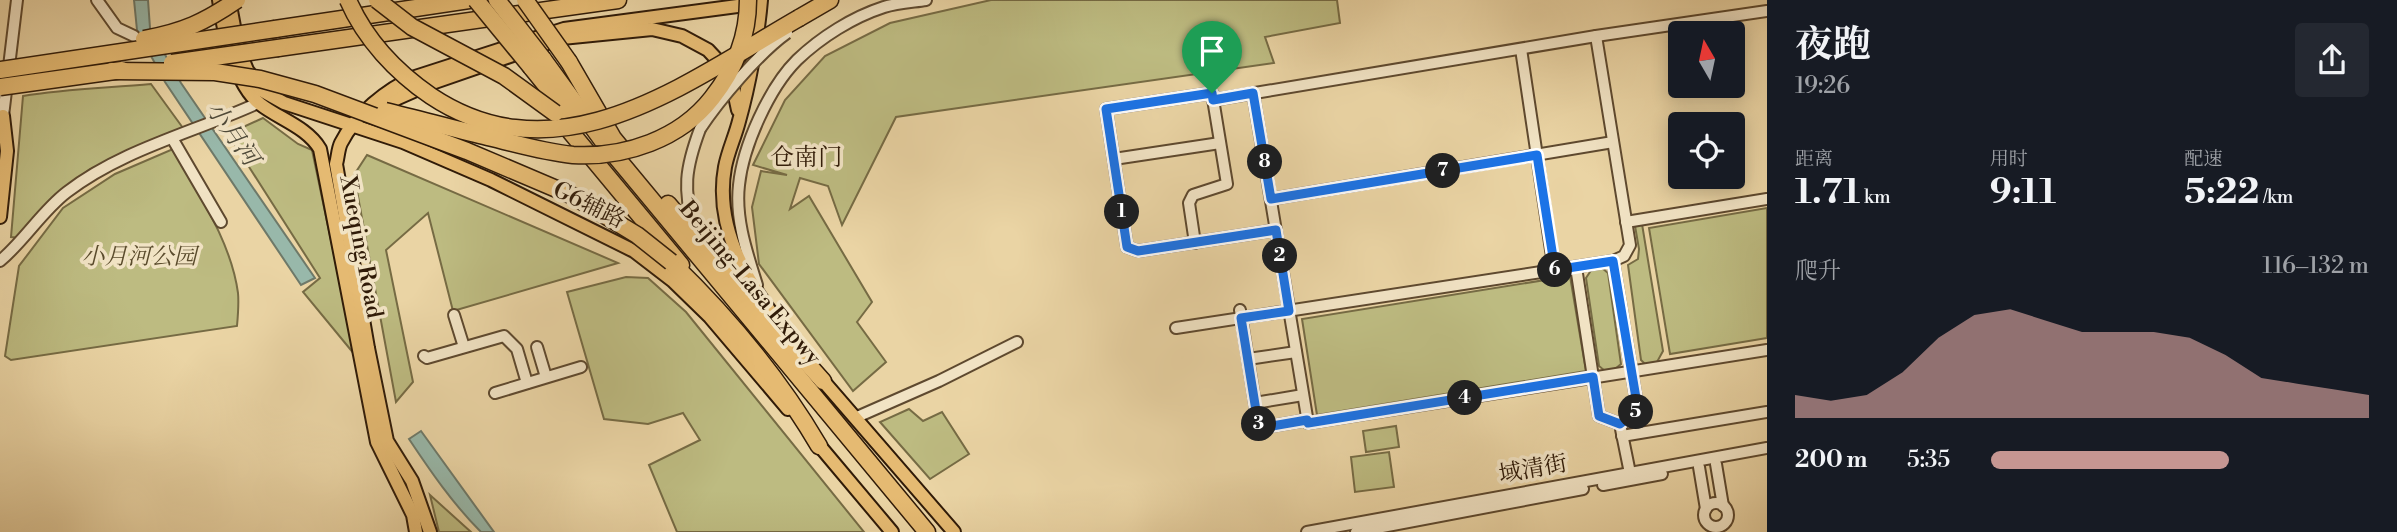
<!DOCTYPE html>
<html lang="zh">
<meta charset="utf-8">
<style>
:root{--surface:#171b24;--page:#242831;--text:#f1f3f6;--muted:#9ea1a6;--accent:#c59692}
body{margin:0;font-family:"Libre Bodoni","Noto Serif SC",serif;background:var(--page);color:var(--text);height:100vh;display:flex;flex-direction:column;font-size:26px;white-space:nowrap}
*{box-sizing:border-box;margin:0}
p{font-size:23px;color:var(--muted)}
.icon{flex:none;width:38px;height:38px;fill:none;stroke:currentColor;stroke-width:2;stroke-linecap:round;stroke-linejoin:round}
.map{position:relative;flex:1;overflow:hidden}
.drawer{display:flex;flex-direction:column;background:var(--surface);width:630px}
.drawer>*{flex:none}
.needle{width:46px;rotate:351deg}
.buttons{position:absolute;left:1668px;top:21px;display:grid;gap:14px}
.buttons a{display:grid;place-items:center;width:77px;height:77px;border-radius:7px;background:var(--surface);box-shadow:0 4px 18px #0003;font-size:35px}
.pin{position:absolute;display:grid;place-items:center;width:60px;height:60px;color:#fff;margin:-72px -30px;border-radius:50% 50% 50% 0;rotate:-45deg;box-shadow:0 0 7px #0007}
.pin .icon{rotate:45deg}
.km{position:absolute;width:35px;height:35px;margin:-18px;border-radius:50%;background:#222;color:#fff;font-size:19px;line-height:35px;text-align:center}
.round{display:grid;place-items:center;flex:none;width:74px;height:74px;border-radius:7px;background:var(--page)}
.headline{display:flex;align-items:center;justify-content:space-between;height:119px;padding:0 28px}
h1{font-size:38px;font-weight:700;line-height:52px}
.stats{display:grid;grid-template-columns:repeat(3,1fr);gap:10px;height:119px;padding:7px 28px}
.stats div{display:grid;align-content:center}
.stats b{font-size:35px;font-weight:700}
.stats small{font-size:19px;font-weight:400}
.stats p{font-size:19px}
.chart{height:196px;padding:14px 28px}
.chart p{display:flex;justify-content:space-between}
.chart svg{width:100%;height:126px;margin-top:7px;fill:var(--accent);opacity:.7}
ul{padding:0 28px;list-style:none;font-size:23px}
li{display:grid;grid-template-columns:112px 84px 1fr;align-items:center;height:52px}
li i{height:18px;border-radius:9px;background:var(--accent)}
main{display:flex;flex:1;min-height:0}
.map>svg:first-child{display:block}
</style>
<main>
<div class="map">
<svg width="1767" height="532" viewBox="0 0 1767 532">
<rect width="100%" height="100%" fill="#ead4a4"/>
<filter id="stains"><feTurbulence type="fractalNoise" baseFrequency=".00286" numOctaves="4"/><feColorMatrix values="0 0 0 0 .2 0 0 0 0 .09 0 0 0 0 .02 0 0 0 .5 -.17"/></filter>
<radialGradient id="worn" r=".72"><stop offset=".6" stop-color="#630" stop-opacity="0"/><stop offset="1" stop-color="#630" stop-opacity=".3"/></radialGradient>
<g fill="#bdbb81" stroke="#766b44" stroke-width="2">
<path d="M991,0H1337L1340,23L1265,37L1274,63L896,117L842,225L828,186L800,178L790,209L809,196L872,302L857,322L886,362L853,391L759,264L752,207L761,171L787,175L753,165L785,100L825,56L890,23Z"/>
<path d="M151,84L183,128L90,169L60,192L20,238L11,237L23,96C65,89 108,88 151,84Z"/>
<path d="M263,118L298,144L312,150L355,355L303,292L320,278L228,134Z"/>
<path d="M173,149C198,194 231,241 238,293C239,304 238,315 237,326L11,360L5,356L19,266L63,208L115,174Z"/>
<path d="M367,155L618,263L453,311L428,213L386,250L413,382L396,402L354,175Z"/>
<path d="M1767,208V338L1670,354L1649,228Z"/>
<path d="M1642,224L1663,351L1657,362L1646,365L1641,360L1628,265L1638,259L1639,249L1635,226Z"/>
<path d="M1602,268L1608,273L1621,364L1615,369L1605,371L1599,366L1586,278L1592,269Z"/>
<path d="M1570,276L1586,371L1317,415L1302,319Z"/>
<path d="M626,277L648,278L686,312L864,532H677L649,465L700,440L683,413L648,424L604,419L567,292Z"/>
<path d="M909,409L923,421L942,412L969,454L930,479L880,422Z"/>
<path d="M1396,426L1399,447L1366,452L1363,431Z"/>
<path d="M1389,452L1394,487L1355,492L1351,457Z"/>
<path d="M430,495L471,532H439Z"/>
</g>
<g fill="#98b8aa" stroke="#6e7969" stroke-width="2">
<path d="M134,0H148L150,28L181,83L315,278L301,285L165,82L137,30Z"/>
<path d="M421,431L494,532H481C453,504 431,472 409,439Z"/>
</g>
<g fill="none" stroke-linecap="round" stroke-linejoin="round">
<defs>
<g id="minor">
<path d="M97,0L117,28L134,36"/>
<path d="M1521,49L1554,270"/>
<path d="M1253,93L1308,423L1767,350"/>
<path d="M1213,100L1596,36L1767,11"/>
<path d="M3,116L17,0"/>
<path d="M172,138L221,222"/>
<path d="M1114,159L1220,143"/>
<path d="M1271,199L1613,142"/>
<path d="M1626,222L1767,199"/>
<path d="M694,231C683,189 685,169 700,129"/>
<path d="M1195,243L1189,203L1193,195L1227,184L1212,93L1106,109L1127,247L1138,251L1276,230"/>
<path d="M0,261C25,240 42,211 67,192C123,149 195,132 258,103"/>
<path d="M1613,261L1638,410L1620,424"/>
<path d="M1576,267L1599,416L1620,424"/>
<path d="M757,285C747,253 735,219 739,185C743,146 769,88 797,60C821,37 853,17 884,7C897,3 913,2 926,0"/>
<path d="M1240,310L1258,423L1266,427L1307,420"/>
<path d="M454,315L464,347"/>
<path d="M1176,328L1613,261L1624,256L1630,245L1596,36"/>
<path d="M537,347L546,377"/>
<path d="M424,356L427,358L504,336L517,349L527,383"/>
<path d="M1248,359L1296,352"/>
<path d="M495,393L581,367"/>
<path d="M1255,403L1303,395"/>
<path d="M857,417L939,381L1017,342"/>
<path d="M1621,429L1631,478"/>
<path d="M1622,436L1767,412"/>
<path d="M1716,464L1723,506"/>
<path d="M1699,467L1706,509"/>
<path d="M1603,485L1662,474"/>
<circle cx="1716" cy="515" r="12"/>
<path d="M1307,532L1767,448"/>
<path d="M1356,532L1583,489"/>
</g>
<g id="major">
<path d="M219,0C223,30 235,85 260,104C279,119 307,127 320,149L377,442L413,515L416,532"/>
<path d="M229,0L238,48L247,70L261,90L284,103L403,142L491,180L634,251L673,281L710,317L788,409"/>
<path d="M761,0C758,36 749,86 739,121C735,137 728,151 725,167C715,221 742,274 773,315"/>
<path d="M377,111L398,98L432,83L562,38L652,29L682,36L708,50L722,65L732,82L738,110"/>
<path d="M0,217L7,151L3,116"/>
<path d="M818,375L954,532"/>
<path d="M813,438L892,532"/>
<path d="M430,532L412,481L387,441L368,348L336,164C338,157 338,149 341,143C355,115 387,89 415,77L564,29L760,3"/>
</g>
<g id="highway">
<path d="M799,18L830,0"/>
<path d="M275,29L469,0"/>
<path d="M278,48L618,0"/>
<path d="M543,59L602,140L927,532"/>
<path d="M569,62L613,138L622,149"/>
<path d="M531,67L578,125"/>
<path d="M559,118L681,265"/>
<path d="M668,204L738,286L823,381"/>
<path d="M671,262C727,316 779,378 819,446"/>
</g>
</defs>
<use href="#minor" stroke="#5e492f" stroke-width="14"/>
<use href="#major" stroke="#301b08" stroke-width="16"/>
<use href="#highway" stroke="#301b08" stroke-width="19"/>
<use href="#minor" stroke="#f1e3c4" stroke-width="10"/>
<use href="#major" stroke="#e5ba72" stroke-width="12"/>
<use href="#highway" stroke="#e5ba72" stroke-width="16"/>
<defs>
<path id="minor-bridge" d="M700,129C719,100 759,53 787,33"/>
<g id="highway-bridge">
<path d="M348,0C365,39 396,72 431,96C560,182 687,82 799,18"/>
<path d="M377,0L412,27L504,76L555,113"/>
<path d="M476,0L531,67"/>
<path d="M497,0L543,59"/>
<path d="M525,0L569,62"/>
<path d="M144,39C183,32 205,22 237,0"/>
<path d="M172,63L278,48"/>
<path d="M0,70L275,29"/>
<path d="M112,71L215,72L260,79L315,94L467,151L573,196L637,235L671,262"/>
<path d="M0,87L122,70"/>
<path d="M385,111C418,119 451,128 484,136C513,143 543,152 573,155C625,158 680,139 712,98C735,69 748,37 748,0"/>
</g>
</defs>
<use href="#minor-bridge" stroke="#5e492f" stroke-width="14" stroke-linecap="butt"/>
<use href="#highway-bridge" stroke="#301b08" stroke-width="19" stroke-linecap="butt"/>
<use href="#minor-bridge" stroke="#f1e3c4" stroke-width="10"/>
<use href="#highway-bridge" stroke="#e5ba72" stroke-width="16"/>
</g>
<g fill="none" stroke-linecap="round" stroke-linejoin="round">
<defs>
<path id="route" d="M1212,93L1213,100L1253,93L1271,199L1537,155L1555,270L1613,261L1638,410L1620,424L1599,416L1593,377L1308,423L1307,420L1266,427L1258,423L1241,318L1289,311L1276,230L1138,251L1127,247L1106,109Z"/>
</defs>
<use href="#route" stroke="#fff" stroke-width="14"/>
<use href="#route" stroke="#1a73e8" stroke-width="9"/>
</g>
<g text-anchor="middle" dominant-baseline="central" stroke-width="7" stroke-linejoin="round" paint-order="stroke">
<g font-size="23" fill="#301b08" stroke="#f1e3c4">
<text transform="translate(589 205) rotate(26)">G6辅路</text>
<text transform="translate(361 247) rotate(79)">Xueqing Road</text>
<text transform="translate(750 283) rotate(50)">Beijing-Lasa Expwy</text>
<text transform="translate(1533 469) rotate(-10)">域清街</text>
</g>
<g font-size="23" font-style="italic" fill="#5a4b2c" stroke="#f1e3c4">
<text x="139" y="257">小月河公园</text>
</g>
<g font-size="24" font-style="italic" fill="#4f4a39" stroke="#f1e3c4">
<text transform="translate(232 134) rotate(55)">小月河</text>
</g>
<g font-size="24" fill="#301b08" stroke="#f1e3c4">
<text x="806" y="158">仓南门</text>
</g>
</g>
<rect width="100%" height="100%" filter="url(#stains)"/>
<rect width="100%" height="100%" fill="url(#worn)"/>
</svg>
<div class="buttons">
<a><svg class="needle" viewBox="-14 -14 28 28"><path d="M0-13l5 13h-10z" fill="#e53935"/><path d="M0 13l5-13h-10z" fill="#9ea1a6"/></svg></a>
<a><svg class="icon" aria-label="locate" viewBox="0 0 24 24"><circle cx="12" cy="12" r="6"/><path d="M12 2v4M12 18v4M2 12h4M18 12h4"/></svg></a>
</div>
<div class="pin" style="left:1212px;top:93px;background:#1e9e55"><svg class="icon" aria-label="arrive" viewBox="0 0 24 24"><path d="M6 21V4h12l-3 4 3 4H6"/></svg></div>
<b class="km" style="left:1122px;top:212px">1</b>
<b class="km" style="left:1280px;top:256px">2</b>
<b class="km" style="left:1259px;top:424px">3</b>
<b class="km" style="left:1465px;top:398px">4</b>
<b class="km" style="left:1636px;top:412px">5</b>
<b class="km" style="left:1555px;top:270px">6</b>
<b class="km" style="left:1443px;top:171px">7</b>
<b class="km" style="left:1265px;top:162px">8</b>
</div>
<section class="drawer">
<div class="headline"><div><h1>夜跑</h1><p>19:26</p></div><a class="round"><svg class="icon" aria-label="share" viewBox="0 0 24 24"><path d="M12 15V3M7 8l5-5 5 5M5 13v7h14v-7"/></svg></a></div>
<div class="stats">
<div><p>距离</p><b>1.71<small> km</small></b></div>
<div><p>用时</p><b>9:11</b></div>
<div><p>配速</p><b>5:22<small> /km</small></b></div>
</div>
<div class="chart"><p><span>爬升</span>116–132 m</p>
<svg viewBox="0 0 160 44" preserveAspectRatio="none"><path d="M0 44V36L10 38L20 36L30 28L40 16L50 8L60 6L70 10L80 14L90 14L100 14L110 16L120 22L130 30L140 32L150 34L160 36V44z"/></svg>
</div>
<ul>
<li><b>200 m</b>5:35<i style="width:63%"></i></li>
</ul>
</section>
</main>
